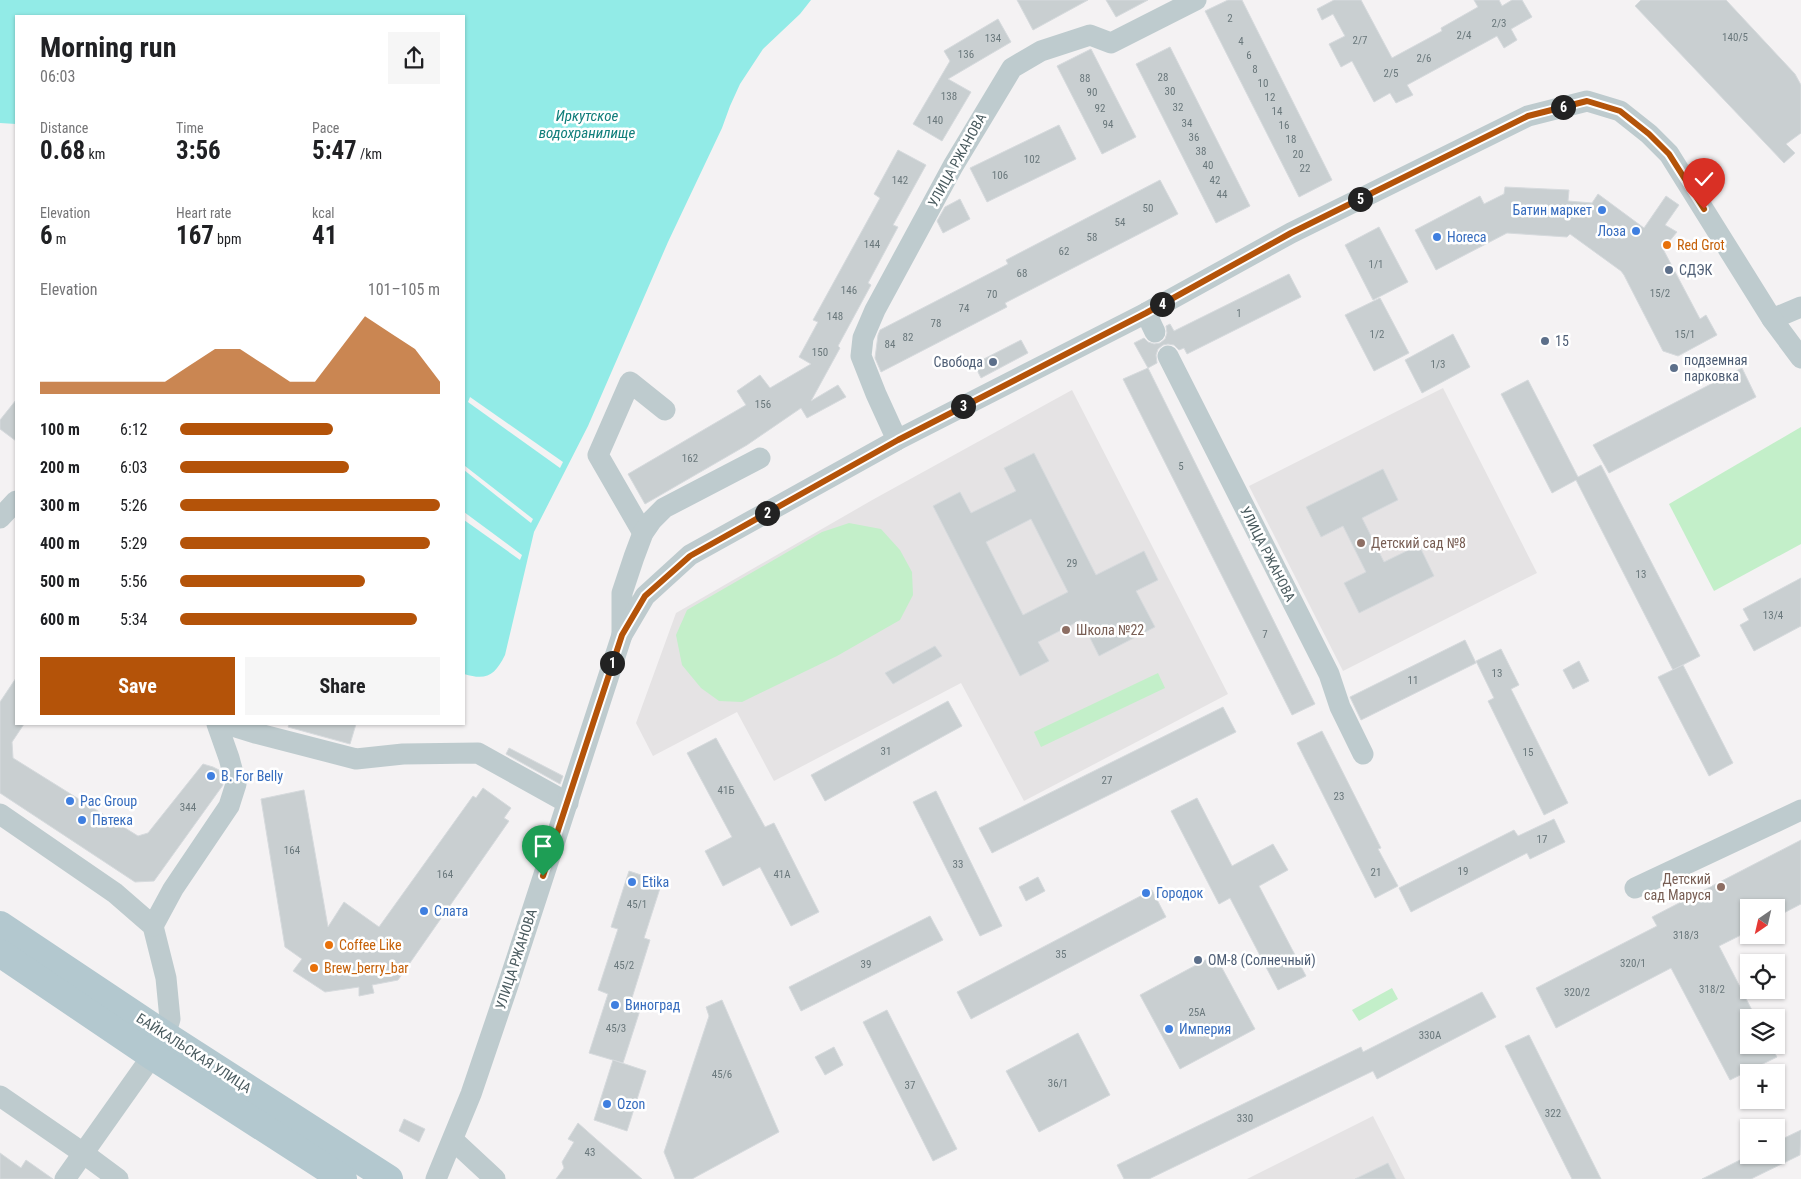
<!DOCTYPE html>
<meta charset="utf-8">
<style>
:root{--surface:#fff;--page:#f6f6f6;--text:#202124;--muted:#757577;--accent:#b45309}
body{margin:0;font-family:"Roboto Condensed",sans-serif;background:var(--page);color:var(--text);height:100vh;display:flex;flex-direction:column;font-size:19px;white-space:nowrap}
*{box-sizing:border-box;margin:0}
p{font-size:16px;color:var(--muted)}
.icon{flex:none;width:28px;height:28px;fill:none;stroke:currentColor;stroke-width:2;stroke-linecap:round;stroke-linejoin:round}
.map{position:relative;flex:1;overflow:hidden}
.panel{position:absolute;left:15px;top:15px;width:450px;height:710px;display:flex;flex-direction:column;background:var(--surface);border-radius:0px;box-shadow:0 1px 4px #0004}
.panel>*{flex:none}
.needle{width:32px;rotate:214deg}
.fabs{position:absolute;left:1740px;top:899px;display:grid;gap:10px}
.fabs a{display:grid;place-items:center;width:45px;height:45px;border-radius:0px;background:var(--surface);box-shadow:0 1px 4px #0004;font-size:25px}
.pin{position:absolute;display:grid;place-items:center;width:42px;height:42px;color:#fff;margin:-51px -21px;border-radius:50% 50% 50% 0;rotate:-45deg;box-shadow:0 0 5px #0007}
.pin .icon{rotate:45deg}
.km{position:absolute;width:25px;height:25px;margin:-12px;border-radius:50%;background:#222;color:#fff;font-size:14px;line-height:25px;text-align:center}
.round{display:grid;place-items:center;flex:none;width:52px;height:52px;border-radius:0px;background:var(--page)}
.overview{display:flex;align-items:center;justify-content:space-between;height:85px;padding:0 25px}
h1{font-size:28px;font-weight:700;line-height:38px}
.figures{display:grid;grid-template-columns:repeat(3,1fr);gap:8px;height:85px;padding:5px 25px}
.figures div{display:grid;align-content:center}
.figures b{font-size:25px;font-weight:700}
.figures small{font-size:14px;font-weight:400}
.figures p{font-size:14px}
.chart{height:140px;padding:10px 25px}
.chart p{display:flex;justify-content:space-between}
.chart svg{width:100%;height:90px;margin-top:5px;fill:var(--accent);opacity:.7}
.cta{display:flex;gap:10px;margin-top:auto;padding:10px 25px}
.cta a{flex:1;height:58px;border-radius:0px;background:var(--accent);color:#fff;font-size:20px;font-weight:700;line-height:58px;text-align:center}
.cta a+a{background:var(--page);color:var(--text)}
ul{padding:0 25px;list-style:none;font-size:16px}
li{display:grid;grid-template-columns:80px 60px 1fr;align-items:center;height:38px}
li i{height:12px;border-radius:6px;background:var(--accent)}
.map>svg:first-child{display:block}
</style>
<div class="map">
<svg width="1801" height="1179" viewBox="0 0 1801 1179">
<rect width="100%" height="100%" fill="#f4f2f3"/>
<g fill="#e5e3e4">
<path d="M1443,388L1537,573L1343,671L1249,486Z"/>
<path d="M1072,390L1228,694L1024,801L961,683L774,781L737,712L653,756L636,723L676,613L874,499Z"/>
<path d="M1373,1116L1405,1179H1247Z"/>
</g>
<g fill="#c3efc9">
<path d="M1801,427V544L1714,591L1669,504Z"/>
<path d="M849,523L881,529L900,550L912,572L913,595L900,620L837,656L742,702L719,701L701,688L682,665L676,635L687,610L822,532Z"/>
<path d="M1158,673L1165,688L1041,747L1034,732Z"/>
<path d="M1392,988L1398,999L1359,1021L1352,1010Z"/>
</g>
<path fill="#92ebe7" d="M0,0H811L800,14L763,49L740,84L730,106L722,128L668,242L588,426L534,532L505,655C495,675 487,681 464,674V16H16V124L0,123Z"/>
<g fill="#f4f2f3">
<path d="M470,397L563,462L560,468L468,402Z"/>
<path d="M465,466L533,519L531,523L464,470Z"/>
<path d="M464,512L522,555L520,560L464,520Z"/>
</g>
<g fill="#c9cfd1" stroke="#d6dadd" fill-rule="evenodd">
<path d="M1017,0H1088L1033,30Z"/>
<path d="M1106,0H1148L1116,17Z"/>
<path d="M1228,0H1242L1332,180L1299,197L1205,11Z"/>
<path d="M1334,0H1361L1392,58L1442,31L1441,28L1478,7L1474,0H1499L1502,6L1512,0H1522L1532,17L1511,29L1517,40L1504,48L1497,36L1407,85L1413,95L1396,103L1390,93L1374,102L1352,61L1341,67L1329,44L1345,36L1333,14L1322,20L1317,9Z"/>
<path d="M1641,0H1726L1795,74L1801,85V133L1786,144L1795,153L1784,163L1635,6Z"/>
<path d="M998,19L1011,42L948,79L971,92L942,141L913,124L950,61L944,51Z"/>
<path d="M1170,47L1250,206L1216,223L1136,64Z"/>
<path d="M1091,49L1136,137L1102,154L1057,66Z"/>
<path d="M1059,125L1076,159L987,202L970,168Z"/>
<path d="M898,150L926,165L893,225L898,227L868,283L871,285L838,346L840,348L811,401L838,385L846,397L807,418L801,408L747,445L645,504L628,474L746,405L737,391L760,375L770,388L811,364L799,357L818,322L813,320L880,198L874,194Z"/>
<path d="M1160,180L1178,214L1005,303L1007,307L881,372L875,358L878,335L880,330L1008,264L1006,260Z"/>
<path d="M1505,187L1569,190L1568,201L1592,203L1598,194L1644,228L1666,196L1679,205L1665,225L1677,232L1663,249L1700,319L1706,315L1717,335L1678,356L1663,351L1624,275L1621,271L1570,234L1567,237L1507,233L1436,270L1415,230L1480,196L1484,204L1504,194Z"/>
<path d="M960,199L970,219L943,233L937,221L945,207Z"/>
<path d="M1379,227L1408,282L1373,300L1345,245Z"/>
<path d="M1289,274L1301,297L1187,354L1184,348L1179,350L1174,345L1168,344L1163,345L1158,349L1156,355L1157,363L1148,368L1134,343L1144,338L1148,342L1154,344L1160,343L1165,339L1167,333L1166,326L1170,324L1174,331Z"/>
<path d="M1380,298L1409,353L1374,371L1345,315Z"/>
<path d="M1453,334L1470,367L1422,393L1405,360Z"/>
<path d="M1021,340L1028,353L981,378L974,364Z"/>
<path d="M1148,368L1315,704L1292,715L1123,379Z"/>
<path d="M1742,368L1756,397L1609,473L1593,445Z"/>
<path d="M1528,380L1578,477L1601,465L1700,656L1673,670L1576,480L1552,493L1501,394Z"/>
<path d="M16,400V441L0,429V420Z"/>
<path d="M1034,453L1096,575L1144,551L1158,580L1136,591L1155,627L1099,656L1081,620L1038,642L1049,661L1020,676L933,506L960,492L971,513L1016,491L1004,468ZM1031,519L1068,592L1023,615L986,542Z"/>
<path d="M1383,469L1398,500L1362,518L1384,562L1419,545L1434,576L1359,613L1344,583L1366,572L1343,526L1321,537L1306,507Z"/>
<path d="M1801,578V626L1754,651L1740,625L1749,620L1743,609Z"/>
<path d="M1465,640L1476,663L1361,720L1350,697Z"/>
<path d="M935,646L942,656L893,684L885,673Z"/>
<path d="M1501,649L1519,685L1511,689L1568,803L1544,815L1488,701L1494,698L1476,661Z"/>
<path d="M1579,661L1589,681L1573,689L1563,670Z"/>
<path d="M1683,665L1733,763L1709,776L1658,677Z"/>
<path d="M16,678V724H24L12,742L13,758L138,836L148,833L203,764L213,767L219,770L223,785L154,881L135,882L0,793V702Z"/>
<path d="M948,701L962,726L825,801L811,775Z"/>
<path d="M1223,707L1236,732L992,853L979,828Z"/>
<path d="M289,724H356L350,744L288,727Z"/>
<path d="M1322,731L1381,848L1378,849L1398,886L1375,898L1297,743Z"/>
<path d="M716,738L765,827L774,823L819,912L791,926L760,867L723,886L705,851L732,837L687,753Z"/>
<path d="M509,748L563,776L560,784L506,754Z"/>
<path d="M483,788L511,808L504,818L509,821L398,980L372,985L374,993L359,996V987L325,992L293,971L302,959L285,947L261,799L304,790L328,927L344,902L379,927L473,796L476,798Z"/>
<path d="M936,791L1002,926L980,936L913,802Z"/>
<path d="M1197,798L1232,866L1273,844L1288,870L1259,886L1306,976L1278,990L1230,898L1219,904L1171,811Z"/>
<path d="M1554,819L1565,842L1530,859L1527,853L1411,912L1399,888L1514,830L1518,836Z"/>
<path d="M1801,840V904L1776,917V908H1749V931L1719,946L1756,1018H1749V1045H1770L1777,1057L1730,1080L1671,968L1556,1028L1536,988L1657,926L1652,917Z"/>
<path d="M629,871L662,882L644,938L650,940L631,1001L642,1004L623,1063L589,1053L608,994L598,990L618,929L611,927Z"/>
<path d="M1038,877L1045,891L1026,901L1019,887Z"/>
<path d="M1152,890L1166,917L971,1019L957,992Z"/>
<path d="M930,916L943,940L801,1011L789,987Z"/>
<path d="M1215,955L1255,1029L1180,1069L1140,995Z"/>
<path d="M1482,992L1496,1017L1377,1079L1373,1071L1149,1179H1124L1117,1165L1361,1047L1363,1052Z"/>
<path d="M722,1000L779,1132L692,1179H675L664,1152L709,1016L706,1007Z"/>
<path d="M887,1010L957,1149L933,1161L863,1022Z"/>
<path d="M1078,1033L1110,1095L1039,1132L1006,1071Z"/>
<path d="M1529,1035L1601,1179H1572L1505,1046Z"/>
<path d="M834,1047L843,1065L825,1075L815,1057Z"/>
<path d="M613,1060L646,1071L627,1131L594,1120Z"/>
<path d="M404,1119L425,1129L419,1142L399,1131Z"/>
<path d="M578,1123L596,1139L642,1179H556L564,1168L562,1162L574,1142L568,1139Z"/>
<path d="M1801,1130L1800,1155L1751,1179H1702L1750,1155H1776V1142Z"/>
<path d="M0,1153L21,1168L26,1160L53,1179H0Z"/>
<path d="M1388,1163L1396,1179H1355Z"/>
</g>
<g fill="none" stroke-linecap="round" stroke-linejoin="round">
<g stroke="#becbce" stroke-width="21">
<path d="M1146,313L1155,332"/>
<path d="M1772,319L1801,307"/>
<path d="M1168,356L1329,674L1340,707L1363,754"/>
<path d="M897,440L876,394L861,356L863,338L875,310L953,166L1012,68L1041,51L1090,35L1111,43L1196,0"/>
<path d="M0,518L16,501"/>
<path d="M643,533L598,455L630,382L665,410"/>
<path d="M622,635V593L634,557L643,533L652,520L664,508L760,458"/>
<path d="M226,724L255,733L356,759L403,754L478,753L568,803"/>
<path d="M0,814L115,893L153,926L166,978L170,1019L165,1035"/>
<path d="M1635,888L1801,810"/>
<path d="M153,926L173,889L229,806L236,784L229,758L217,724"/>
<path d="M0,1096L83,1153L118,1179"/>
<path d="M453,1140L495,1179"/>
<path d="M65,1179L152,1056"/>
<path d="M436,1179L471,1094L507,988L622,635L645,596L690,555L897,440L1146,313L1291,233L1528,116L1587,101L1620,111L1649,134L1669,154L1772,319L1801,358"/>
</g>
<g stroke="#b3c8cf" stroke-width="28">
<path d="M0,925L165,1035L389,1179"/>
<path d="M0,953L152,1056L343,1179"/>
</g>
</g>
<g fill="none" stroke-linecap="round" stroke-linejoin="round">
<defs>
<path id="route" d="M543,876L622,635L645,596L690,556L898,440L1146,313L1291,233L1528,116L1587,101L1620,111L1649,134L1669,154L1704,209"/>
</defs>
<use href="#route" stroke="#fff" stroke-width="10"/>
<use href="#route" stroke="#b45309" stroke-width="6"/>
</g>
<g fill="#3f7fe0" stroke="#fff" stroke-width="2">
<circle cx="1602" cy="210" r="5"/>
<circle cx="1636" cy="231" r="5"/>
<circle cx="1437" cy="237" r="5"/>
<circle cx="211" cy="776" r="5"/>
<circle cx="70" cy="801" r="5"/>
<circle cx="82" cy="820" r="5"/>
<circle cx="632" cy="882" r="5"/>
<circle cx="1146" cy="893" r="5"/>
<circle cx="424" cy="911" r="5"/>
<circle cx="615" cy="1005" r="5"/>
<circle cx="1169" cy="1029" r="5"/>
<circle cx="607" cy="1104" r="5"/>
</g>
<g fill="#e8710a" stroke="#fff" stroke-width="2">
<circle cx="1667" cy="245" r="5"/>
<circle cx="329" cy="945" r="5"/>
<circle cx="314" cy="968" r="5"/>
</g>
<g fill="#5c6f8a" stroke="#fff" stroke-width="2">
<circle cx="1669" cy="270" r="5"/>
<circle cx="1545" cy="341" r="5"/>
<circle cx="993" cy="362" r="5"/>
<circle cx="1674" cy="368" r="5"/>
<circle cx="1198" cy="960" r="5"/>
</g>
<g fill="#8d6e63" stroke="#fff" stroke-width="2">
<circle cx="1361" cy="543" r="5"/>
<circle cx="1066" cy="630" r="5"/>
<circle cx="1721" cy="887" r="5"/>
</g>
<g text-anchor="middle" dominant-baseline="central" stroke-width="5" stroke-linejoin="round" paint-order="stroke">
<g font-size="11" fill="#6a787c">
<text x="1230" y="18">2</text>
<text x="1499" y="23">2/3</text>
<text x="1464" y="35">2/4</text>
<text x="1735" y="37">140/5</text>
<text x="993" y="38">134</text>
<text x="1360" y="40">2/7</text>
<text x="1241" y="41">4</text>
<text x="966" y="54">136</text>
<text x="1249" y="55">6</text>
<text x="1424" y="58">2/6</text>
<text x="1255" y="69">8</text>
<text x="1391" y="73">2/5</text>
<text x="1163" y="77">28</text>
<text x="1085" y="78">88</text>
<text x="1263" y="83">10</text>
<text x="1170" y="91">30</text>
<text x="1092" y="92">90</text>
<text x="949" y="96">138</text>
<text x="1270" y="97">12</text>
<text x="1178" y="107">32</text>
<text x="1100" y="108">92</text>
<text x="1277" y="111">14</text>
<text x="935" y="120">140</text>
<text x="1187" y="123">34</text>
<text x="1108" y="124">94</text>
<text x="1284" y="125">16</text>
<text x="1194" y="137">36</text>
<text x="1291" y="139">18</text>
<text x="1201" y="151">38</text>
<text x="1298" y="154">20</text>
<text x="1032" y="159">102</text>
<text x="1208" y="165">40</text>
<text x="1305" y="168">22</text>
<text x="1000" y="175">106</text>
<text x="900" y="180">142</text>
<text x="1215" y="180">42</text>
<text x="1222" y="194">44</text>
<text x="1148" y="208">50</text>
<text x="1120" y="222">54</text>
<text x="1092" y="237">58</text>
<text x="872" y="244">144</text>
<text x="1064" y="251">62</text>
<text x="1376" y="264">1/1</text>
<text x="1022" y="273">68</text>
<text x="849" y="290">146</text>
<text x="1660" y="293">15/2</text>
<text x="992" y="294">70</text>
<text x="964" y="308">74</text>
<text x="1239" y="313">1</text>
<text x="835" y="316">148</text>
<text x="936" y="323">78</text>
<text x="1377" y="334">1/2</text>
<text x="1685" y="334">15/1</text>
<text x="908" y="337">82</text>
<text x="890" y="344">84</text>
<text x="820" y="352">150</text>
<text x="1438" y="364">1/3</text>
<text x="763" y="404">156</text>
<text x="690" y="458">162</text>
<text x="1181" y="466">5</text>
<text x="1072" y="563">29</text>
<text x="1641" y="574">13</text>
<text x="1773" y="615">13/4</text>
<text x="1265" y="634">7</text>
<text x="1497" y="673">13</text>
<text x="1413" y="680">11</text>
<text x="886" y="751">31</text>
<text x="1528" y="752">15</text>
<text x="1107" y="780">27</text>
<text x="726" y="790">41Б</text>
<text x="1339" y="796">23</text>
<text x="188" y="807">344</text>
<text x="1542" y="839">17</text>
<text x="292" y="850">164</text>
<text x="958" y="864">33</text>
<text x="1463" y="871">19</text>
<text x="1376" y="872">21</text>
<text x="445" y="874">164</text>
<text x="782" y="874">41А</text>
<text x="637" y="904">45/1</text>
<text x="1686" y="935">318/3</text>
<text x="1061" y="954">35</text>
<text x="1633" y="963">320/1</text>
<text x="866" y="964">39</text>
<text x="624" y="965">45/2</text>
<text x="1712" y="989">318/2</text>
<text x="1577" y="992">320/2</text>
<text x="1197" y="1012">25А</text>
<text x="616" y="1028">45/3</text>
<text x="1430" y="1035">330А</text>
<text x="722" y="1074">45/6</text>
<text x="1058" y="1083">36/1</text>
<text x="910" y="1085">37</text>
<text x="1553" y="1113">322</text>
<text x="1245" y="1118">330</text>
<text x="590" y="1152">43</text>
</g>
<g font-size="14" fill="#4a5b5f" stroke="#fff">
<text transform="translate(957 160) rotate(-61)">УЛИЦА РЖАНОВА</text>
<text transform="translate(1268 554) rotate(63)">УЛИЦА РЖАНОВА</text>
<text transform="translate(516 959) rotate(-72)">УЛИЦА РЖАНОВА</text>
<text transform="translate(194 1053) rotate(33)">БАЙКАЛЬСКАЯ УЛИЦА</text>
</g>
<g font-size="14" fill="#366cbe" stroke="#fff" text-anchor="start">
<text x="1592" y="210" text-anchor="end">Батин маркет</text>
<text x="1626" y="231" text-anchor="end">Лоза</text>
<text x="1447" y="237">Horeca</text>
<text x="221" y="776">B. For Belly</text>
<text x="80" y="801">Pac Group</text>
<text x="92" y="820">Пвтека</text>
<text x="642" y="882">Etika</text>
<text x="1156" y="893">Городок</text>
<text x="434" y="911">Слата</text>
<text x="625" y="1005">Виноград</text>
<text x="1179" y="1029">Империя</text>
<text x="617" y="1104">Ozon</text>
</g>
<g font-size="14" fill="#c56008" stroke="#fff" text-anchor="start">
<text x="1677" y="245">Red Grot</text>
<text x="339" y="945">Coffee Like</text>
<text x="324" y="968">Brew_berry_bar</text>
</g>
<g font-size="14" fill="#4e5e75" stroke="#fff" text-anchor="start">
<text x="1679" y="270">СДЭК</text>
<text x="1555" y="341">15</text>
<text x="1684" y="360">подземная<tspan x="1684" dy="16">парковка</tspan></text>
<text x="983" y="362" text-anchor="end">Свобода</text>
<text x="1208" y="960">ОМ-8 (Солнечный)</text>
</g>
<g font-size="14" fill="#785e54" stroke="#fff" text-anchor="start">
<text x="1371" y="543">Детский сад №8</text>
<text x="1076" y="630">Школа №22</text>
<text x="1711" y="879" text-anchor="end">Детский<tspan x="1711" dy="16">сад Маруся</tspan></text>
</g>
<g font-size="15" font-style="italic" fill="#107e7a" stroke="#fff">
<text x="587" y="116">Иркутское<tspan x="587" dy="17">водохранилище</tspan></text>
</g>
</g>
</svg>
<div class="fabs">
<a><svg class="needle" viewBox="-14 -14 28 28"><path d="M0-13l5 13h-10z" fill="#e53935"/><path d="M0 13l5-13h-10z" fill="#757577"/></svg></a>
<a><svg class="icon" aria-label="locate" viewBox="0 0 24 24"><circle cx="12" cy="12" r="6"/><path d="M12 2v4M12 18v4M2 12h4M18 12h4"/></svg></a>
<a><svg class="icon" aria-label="layers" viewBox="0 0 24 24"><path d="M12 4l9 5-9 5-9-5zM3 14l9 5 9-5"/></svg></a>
<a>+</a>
<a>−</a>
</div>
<div class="pin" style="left:543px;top:876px;background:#1e9e55"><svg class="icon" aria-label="arrive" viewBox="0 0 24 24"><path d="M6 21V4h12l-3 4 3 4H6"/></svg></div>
<div class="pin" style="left:1704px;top:209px;background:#d93025"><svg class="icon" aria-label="check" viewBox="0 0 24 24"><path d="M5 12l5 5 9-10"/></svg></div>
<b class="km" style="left:612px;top:663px">1</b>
<b class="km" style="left:767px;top:513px">2</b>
<b class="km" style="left:963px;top:406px">3</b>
<b class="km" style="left:1162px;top:304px">4</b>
<b class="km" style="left:1360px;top:199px">5</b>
<b class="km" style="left:1563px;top:107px">6</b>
<section class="panel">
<div class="overview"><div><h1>Morning run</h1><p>06:03</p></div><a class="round"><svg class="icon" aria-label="share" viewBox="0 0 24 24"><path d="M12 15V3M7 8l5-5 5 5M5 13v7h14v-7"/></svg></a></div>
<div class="figures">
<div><p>Distance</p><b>0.68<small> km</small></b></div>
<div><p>Time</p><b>3:56</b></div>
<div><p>Pace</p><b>5:47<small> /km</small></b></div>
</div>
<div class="figures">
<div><p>Elevation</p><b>6<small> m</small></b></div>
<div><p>Heart rate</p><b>167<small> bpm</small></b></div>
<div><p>kcal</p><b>41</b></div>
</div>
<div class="chart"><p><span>Elevation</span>101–105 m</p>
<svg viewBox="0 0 160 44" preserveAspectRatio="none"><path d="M0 44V38L10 38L20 38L30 38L40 38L50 38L60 30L70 22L80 22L90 30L100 38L110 38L120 22L130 6L140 14L150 22L160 38V44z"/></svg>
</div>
<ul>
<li><b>100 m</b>6:12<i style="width:59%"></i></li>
<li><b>200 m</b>6:03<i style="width:65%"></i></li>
<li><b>300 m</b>5:26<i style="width:100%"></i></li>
<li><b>400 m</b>5:29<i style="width:96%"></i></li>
<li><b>500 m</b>5:56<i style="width:71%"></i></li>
<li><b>600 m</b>5:34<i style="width:91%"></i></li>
</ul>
<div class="cta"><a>Save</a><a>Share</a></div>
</section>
</div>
